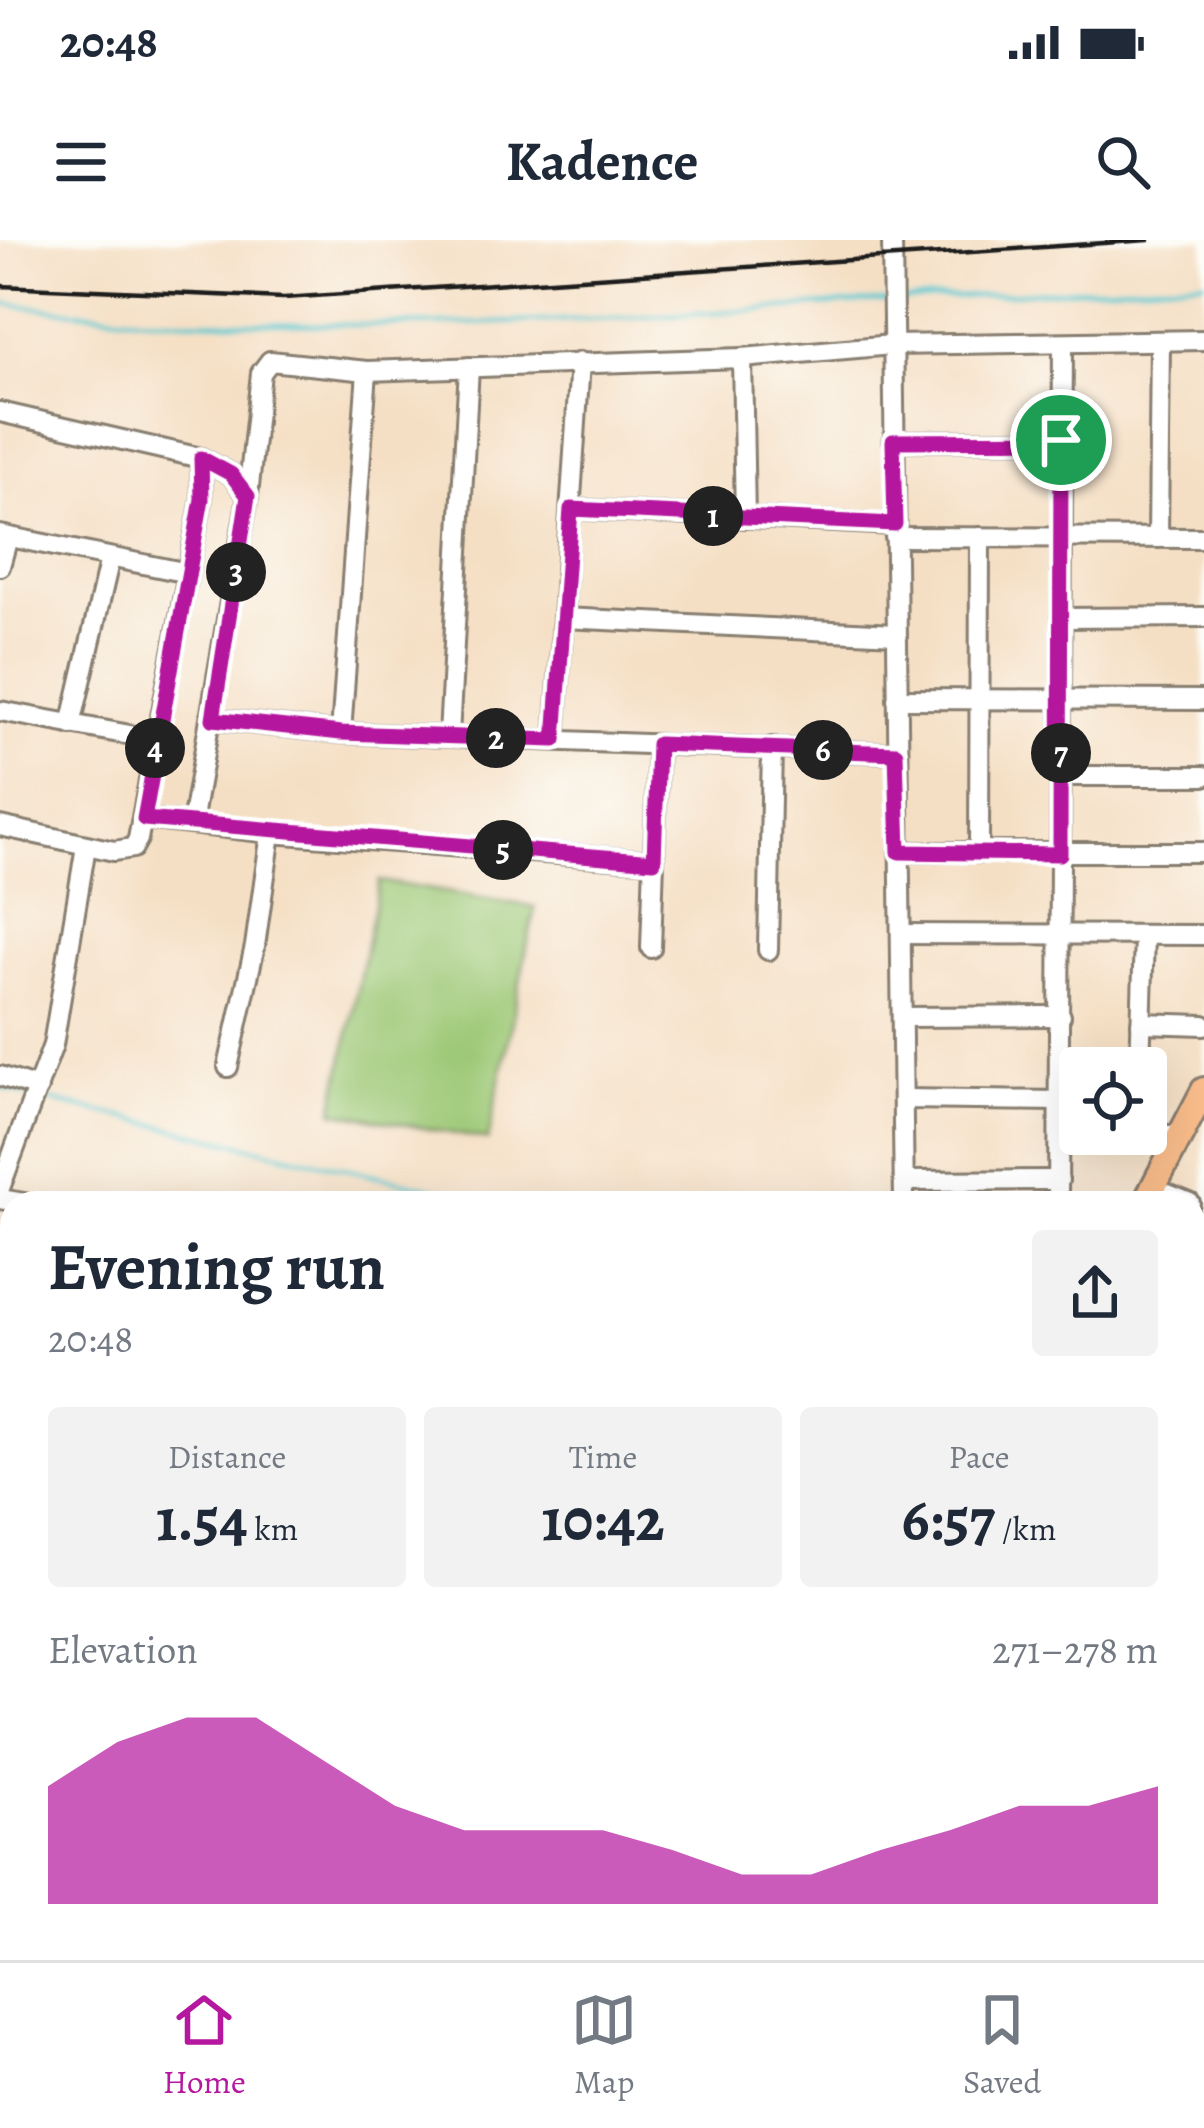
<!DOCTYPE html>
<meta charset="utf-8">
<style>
:root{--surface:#fff;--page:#f2f2f3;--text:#1f2937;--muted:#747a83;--line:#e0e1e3;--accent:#b5179e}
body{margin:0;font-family:Alegreya,serif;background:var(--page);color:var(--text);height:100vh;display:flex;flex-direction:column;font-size:45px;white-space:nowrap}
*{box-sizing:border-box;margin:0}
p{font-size:39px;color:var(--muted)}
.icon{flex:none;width:66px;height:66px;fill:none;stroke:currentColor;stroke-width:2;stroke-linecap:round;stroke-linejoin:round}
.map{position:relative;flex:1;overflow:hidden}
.side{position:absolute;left:0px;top:951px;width:1206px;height:771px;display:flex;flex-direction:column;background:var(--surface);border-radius:36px 36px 0 0;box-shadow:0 12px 48px #0002}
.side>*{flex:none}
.buttons{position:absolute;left:1059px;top:807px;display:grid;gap:24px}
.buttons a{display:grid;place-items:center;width:108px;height:108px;border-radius:12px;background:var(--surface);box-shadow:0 12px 48px #0002;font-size:60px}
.pin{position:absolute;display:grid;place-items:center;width:102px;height:102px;color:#fff;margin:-51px;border:6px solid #fff;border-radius:50%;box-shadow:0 3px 12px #0007}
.km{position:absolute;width:60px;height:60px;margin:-30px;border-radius:50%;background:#222;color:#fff;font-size:33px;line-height:60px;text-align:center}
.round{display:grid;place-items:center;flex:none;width:126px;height:126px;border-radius:12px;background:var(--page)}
.summary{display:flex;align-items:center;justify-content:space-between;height:204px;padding:0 48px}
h1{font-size:66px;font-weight:700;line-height:90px}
.stats{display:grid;grid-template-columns:repeat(3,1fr);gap:18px;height:204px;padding:12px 48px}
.stats div{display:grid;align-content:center;border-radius:12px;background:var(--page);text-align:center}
.stats b{font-size:60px;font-weight:700}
.stats small{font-size:33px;font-weight:400}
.stats p{font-size:33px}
.chart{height:336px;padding:24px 48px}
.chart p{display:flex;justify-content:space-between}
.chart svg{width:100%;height:216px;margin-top:12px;fill:var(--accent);opacity:.7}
.status{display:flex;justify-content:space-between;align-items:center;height:84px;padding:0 60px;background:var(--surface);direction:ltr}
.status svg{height:33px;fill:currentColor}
header{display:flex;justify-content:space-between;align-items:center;height:156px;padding:0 48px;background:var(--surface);font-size:54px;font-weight:700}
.tab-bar{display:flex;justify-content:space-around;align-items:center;height:168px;border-top:3px solid var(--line);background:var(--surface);font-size:33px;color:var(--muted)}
.tab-bar a{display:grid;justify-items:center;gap:6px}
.tab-bar .active{color:var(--accent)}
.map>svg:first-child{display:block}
</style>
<div class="status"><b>20:48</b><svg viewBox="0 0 49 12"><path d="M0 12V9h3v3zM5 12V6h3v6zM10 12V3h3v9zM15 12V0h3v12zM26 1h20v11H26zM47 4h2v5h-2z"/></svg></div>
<header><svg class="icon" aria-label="menu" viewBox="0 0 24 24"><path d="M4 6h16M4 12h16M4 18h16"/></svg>Kadence<svg class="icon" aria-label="search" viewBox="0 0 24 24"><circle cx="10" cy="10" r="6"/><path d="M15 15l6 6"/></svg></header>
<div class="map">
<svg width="1204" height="1720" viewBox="0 0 1204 1720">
<rect width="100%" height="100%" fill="#fdfcf7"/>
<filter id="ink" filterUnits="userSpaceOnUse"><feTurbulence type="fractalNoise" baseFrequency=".00833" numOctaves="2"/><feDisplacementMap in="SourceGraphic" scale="24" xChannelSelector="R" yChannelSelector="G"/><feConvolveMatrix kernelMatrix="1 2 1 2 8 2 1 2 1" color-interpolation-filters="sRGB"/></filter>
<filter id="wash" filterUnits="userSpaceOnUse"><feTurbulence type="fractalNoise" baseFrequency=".004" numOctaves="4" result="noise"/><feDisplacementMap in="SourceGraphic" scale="48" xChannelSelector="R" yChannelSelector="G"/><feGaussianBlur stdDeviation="2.7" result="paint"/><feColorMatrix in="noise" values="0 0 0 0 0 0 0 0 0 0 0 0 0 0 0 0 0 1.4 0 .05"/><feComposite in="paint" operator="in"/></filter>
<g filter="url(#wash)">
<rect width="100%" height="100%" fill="#f5dfc4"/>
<path fill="#9cc875" stroke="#5c7248" stroke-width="3" d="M379,641L535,667L488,900L333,871Z"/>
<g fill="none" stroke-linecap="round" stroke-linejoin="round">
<g stroke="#59c6ce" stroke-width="4.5">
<path d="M898,61L1204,41"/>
<path d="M0,63C295,102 591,81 887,61"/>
<path d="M0,847L29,855"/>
<path d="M40,858L495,963"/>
</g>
</g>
</g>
<g filter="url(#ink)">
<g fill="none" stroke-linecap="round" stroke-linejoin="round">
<defs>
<g id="minor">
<path d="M892,0L904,963"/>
<path d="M742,118L745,278"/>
<path d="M0,172L201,218L231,234L248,256"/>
<path d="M893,201L1061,200"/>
<path d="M571,269L895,285"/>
<path d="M0,295L188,333"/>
<path d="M895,297L1204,298"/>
<path d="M1158,298L1160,101"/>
<path d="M0,326L8,297"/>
<path d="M563,378L896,394"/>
<path d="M1061,378L1204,377"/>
<path d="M897,459L1204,460"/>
<path d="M0,471L157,500"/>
<path d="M213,479L341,493L896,513"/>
<path d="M71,485L110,318"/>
<path d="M341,493L367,131"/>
<path d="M449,496L469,127"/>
<path d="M555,500L580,122"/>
<path d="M1061,536H1204"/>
<path d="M144,579L271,593L654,621"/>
<path d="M192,584L248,256L261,133L270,121L367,131L742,118L892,105L1204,100"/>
<path d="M0,586L114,611L133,608L138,599L202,259L201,218"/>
<path d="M899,612H1204"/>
<path d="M979,613L980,297"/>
<path d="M901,694L1204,695"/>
<path d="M651,708L658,504"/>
<path d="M768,710L772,507"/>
<path d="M902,777L1061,776"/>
<path d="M1141,783L1204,785"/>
<path d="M228,827L255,706L271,593"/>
<path d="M1140,828L1144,695"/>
<path d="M0,836L38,848"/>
<path d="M903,859L1060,861"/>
<path d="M1146,893L1180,896"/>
<path d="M904,941L1059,940"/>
<path d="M0,948L53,805L86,606"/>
<path d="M1153,948L1190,963"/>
<path d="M0,959L24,963"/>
<path d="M1058,963L1063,104"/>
<path d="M1194,1057L1204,1061"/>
<path d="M1194,1155L1204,1159"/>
<path d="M0,1214L12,1241"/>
<path d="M0,1341L12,1345"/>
<path d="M1194,1614L1204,1613"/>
<path d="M0,1699L12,1668"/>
<path d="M0,1716L175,1720"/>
<path d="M428,1720L432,1710"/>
<path d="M773,1720L778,1710"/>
<path d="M1198,1720L1204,1691"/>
</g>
<path id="major" d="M1145,963L1204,850"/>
<g id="highway">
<path d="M1194,1367L1204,1365"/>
<path d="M0,1469L12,1471"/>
<path d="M1194,1528L1204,1526"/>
<path d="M0,1553L12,1556"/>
</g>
</defs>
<use href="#minor" stroke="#887e70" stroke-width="24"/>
<use href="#major" stroke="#887e70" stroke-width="30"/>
<use href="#highway" stroke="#887e70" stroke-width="33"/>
<use href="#minor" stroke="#fff" stroke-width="18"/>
<use href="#major" stroke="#f9bc8a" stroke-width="24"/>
<use href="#highway" stroke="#f9bc8a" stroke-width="27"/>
<path stroke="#1c1c1c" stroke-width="4.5" d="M0,46L284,58L1149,0"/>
</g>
</g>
<g fill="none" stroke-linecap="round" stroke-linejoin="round" filter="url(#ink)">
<defs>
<path id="route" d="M1061,200L1060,614L899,612L896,513L658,504L654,621L144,579L202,259L201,218L231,234L248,256L213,479L341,493L555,500L571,269L895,284L893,201Z"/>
</defs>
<use href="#route" stroke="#fff" stroke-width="24"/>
<use href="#route" stroke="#b5179e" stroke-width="15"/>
</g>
</svg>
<div class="buttons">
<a><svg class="icon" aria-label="locate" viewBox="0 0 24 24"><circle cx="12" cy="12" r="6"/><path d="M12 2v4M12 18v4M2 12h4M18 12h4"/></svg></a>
</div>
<div class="pin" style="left:1061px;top:200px;background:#1e9e55"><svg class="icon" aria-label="arrive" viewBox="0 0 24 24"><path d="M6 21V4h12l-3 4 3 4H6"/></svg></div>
<b class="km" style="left:713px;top:276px">1</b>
<b class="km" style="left:496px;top:498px">2</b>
<b class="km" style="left:236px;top:332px">3</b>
<b class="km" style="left:155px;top:508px">4</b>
<b class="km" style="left:503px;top:610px">5</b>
<b class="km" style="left:823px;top:510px">6</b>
<b class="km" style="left:1061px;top:513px">7</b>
<section class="side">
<div class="summary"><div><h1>Evening run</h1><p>20:48</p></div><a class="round"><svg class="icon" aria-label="share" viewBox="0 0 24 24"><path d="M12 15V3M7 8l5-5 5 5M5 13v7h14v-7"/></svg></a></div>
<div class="stats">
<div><p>Distance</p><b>1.54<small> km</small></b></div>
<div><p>Time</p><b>10:42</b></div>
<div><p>Pace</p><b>6:57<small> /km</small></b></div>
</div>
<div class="chart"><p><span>Elevation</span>271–278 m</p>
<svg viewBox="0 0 160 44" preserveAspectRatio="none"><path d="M0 44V20L10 11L20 6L30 6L40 15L50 24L60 29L70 29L80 29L90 33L100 38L110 38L120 33L130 29L140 24L150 24L160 20V44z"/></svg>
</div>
</section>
</div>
<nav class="tab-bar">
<a class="active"><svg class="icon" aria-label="home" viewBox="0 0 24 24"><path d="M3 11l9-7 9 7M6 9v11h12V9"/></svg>Home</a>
<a><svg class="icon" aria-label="map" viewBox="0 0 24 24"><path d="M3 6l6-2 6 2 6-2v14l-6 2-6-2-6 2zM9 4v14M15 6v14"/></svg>Map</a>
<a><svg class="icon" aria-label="saved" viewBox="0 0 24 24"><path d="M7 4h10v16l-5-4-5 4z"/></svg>Saved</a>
</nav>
